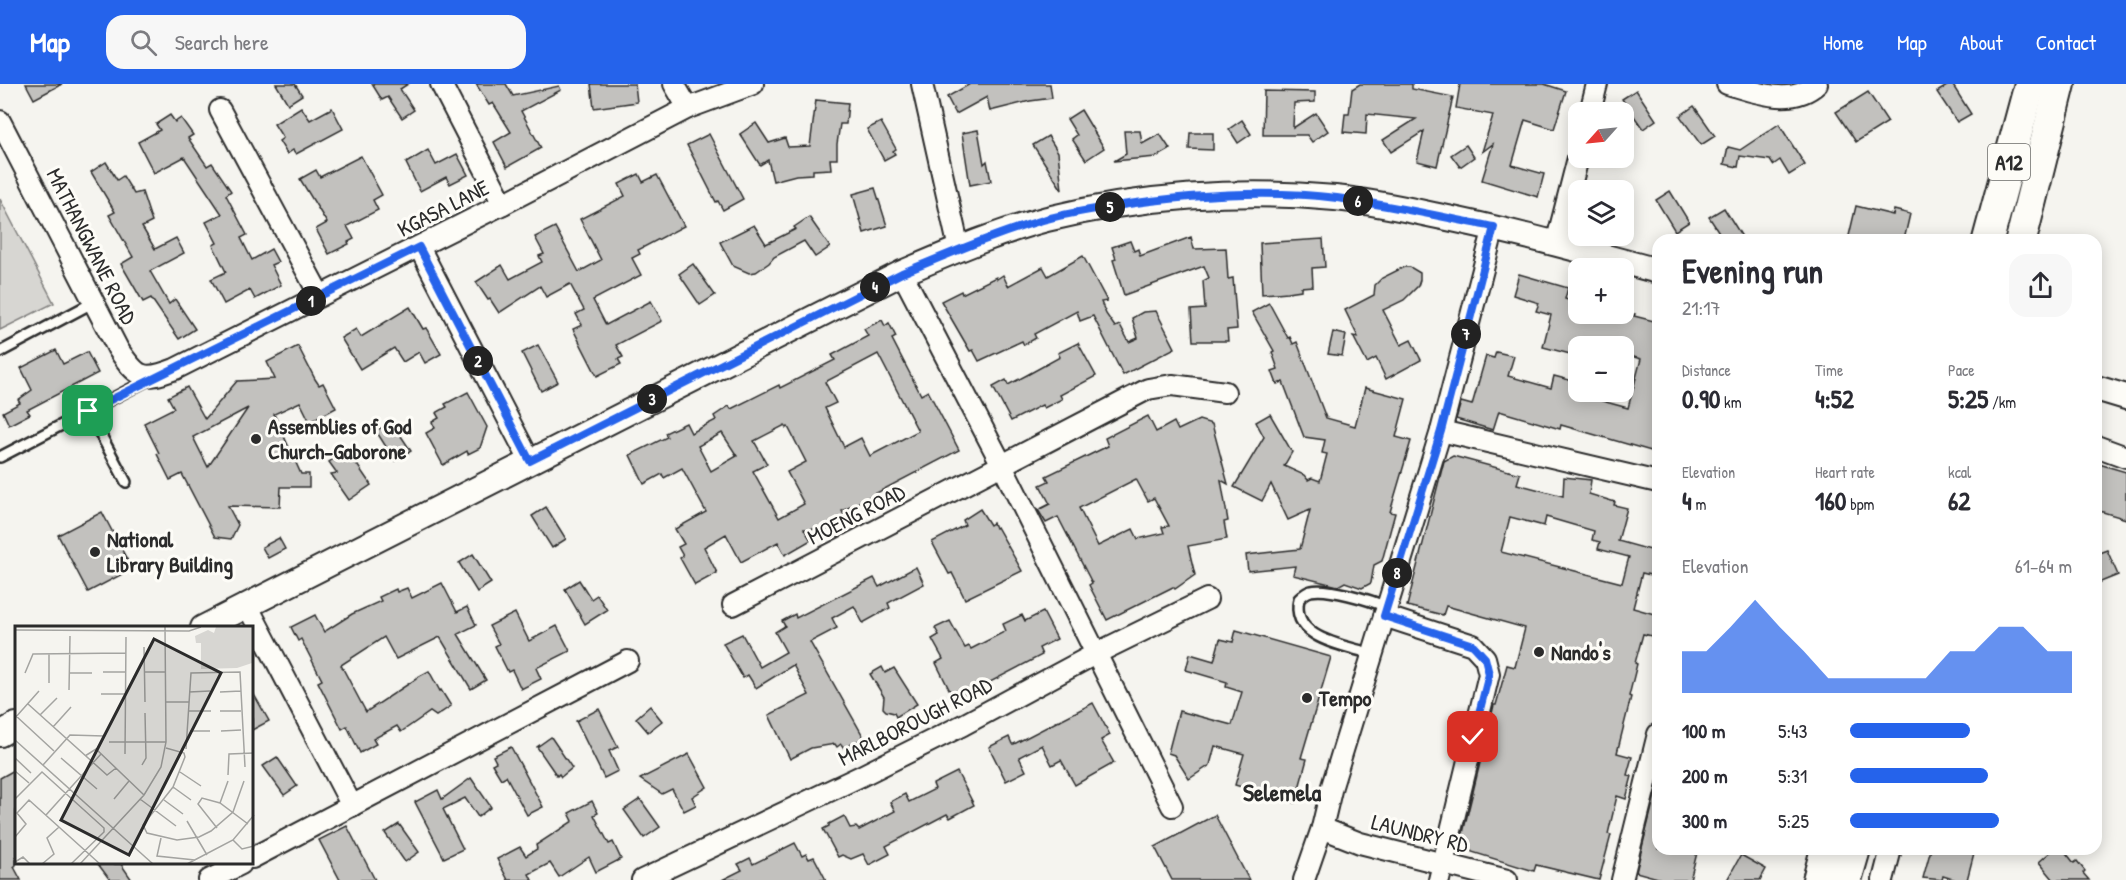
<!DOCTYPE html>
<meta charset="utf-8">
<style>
:root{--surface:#fff;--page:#f7f7f7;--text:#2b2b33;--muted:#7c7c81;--accent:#2563eb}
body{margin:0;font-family:"Patrick Hand",sans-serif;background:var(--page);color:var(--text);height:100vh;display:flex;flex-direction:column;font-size:22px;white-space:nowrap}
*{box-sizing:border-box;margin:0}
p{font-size:20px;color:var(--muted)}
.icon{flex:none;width:33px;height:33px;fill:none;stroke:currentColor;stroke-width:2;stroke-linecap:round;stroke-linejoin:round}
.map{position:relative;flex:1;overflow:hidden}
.drawer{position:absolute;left:1652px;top:150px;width:450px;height:621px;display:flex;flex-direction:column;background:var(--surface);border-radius:18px;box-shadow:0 3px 15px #0003}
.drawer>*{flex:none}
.needle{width:39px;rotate:243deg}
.controls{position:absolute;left:1568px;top:18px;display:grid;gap:12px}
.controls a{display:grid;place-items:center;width:66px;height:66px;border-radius:12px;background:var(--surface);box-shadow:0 3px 15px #0003;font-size:30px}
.pin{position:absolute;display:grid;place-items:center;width:51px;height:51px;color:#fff;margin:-26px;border-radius:12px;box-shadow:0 3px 9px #0006}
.km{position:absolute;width:30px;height:30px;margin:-15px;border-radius:50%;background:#222;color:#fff;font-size:16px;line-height:30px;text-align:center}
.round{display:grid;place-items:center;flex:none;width:63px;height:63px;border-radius:18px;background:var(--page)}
.overview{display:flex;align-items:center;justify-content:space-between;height:102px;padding:0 30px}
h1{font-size:33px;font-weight:700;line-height:45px}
.figures{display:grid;grid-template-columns:repeat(3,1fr);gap:9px;height:102px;padding:6px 30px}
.figures div{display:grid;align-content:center}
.figures b{font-size:26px;font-weight:700}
.figures small{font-size:16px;font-weight:400}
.figures p{font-size:16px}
.chart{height:168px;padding:12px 30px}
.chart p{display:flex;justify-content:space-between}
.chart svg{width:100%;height:108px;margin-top:6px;fill:var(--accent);opacity:.7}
ul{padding:0 30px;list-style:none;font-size:20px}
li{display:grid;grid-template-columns:96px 72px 1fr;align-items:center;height:45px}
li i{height:15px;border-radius:8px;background:var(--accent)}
header{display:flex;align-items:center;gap:36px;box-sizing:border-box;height:84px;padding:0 30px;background:var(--accent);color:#fff}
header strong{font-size:28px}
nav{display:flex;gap:33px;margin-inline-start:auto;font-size:21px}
.search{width:420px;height:54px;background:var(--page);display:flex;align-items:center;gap:15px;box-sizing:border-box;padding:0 21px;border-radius:18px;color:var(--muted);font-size:22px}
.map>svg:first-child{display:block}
</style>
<header>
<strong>Map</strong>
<div class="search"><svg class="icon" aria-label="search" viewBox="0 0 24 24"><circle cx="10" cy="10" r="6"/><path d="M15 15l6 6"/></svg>Search here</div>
<nav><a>Home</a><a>Map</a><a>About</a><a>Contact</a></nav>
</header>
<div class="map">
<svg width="2126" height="796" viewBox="0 0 2126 796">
<rect width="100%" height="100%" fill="#f5f4ef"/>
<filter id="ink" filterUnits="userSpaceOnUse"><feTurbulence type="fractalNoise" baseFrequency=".0167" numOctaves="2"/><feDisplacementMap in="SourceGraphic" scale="12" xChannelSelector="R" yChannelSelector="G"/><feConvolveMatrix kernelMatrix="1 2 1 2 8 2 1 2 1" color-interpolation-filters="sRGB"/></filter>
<g filter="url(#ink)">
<path fill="#d7d6d2" stroke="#81807e" stroke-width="1.5" d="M0,115L54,219L0,246Z"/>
<g fill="#c2c1be" stroke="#2b2b2b" stroke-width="1.5" fill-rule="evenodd">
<path d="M26,0H62L34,15Z"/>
<path d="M276,0H295L302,11L288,20Z"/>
<path d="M372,0H408L400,5L414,26L402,34L388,13L382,16Z"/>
<path d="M476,0H506L513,12L559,2L561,6L521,27L541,64L507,83L494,58L511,48L493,19L489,21Z"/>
<path d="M591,0H635L637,18L594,24Z"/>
<path d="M970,0H1050L1052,14L1030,17L990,27L987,13L956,30L947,13Z"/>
<path d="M1360,0H1412V5L1453,13L1437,82L1417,77L1424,47L1391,68L1383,56L1416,35L1367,30L1366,50L1343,48L1345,30H1349L1352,5Z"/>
<path d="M1460,0H1544L1566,7L1554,45L1525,36L1512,81L1544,90L1538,113L1482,96L1493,60L1482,68L1493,31L1456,24Z"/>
<path d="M1950,0H1952L1971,30L1957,38L1937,8Z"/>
<path d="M1636,6L1656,36L1643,45L1622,15Z"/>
<path d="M1264,7L1315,8V18L1294,19L1293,44L1316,29L1328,47L1312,58L1307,51H1263Z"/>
<path d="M1868,8L1888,38L1856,58L1836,28Z"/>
<path d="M816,16L848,19L846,40H840L837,60V75H830L831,85L813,86V90L796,91L773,97L768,76L760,81L740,50L756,39L769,59L785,54L788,63L810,62Z"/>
<path d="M1694,22L1715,52L1701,61L1680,32Z"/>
<path d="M301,23L310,36L332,24L343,45L296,70L293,66L287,70L279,57L283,54L274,40Z"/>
<path d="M1081,26L1104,64L1086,76L1072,55L1077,51L1067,35Z"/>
<path d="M170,31L175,38L181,34L193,51L188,54L207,82L212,79L231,107L226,111L247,151L241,154L252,176L271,165L278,178L271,181L281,201L255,215L250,206L224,220L211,195L226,188L213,161L217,159L206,138L222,130L184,73L154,89L138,58L160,46L156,40Z"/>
<path d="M1242,36L1251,50L1238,59L1229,45Z"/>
<path d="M881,38L896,65L893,67L895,70L884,76L867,45Z"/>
<path d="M1779,40L1805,81L1789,91L1780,76L1773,81L1770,76L1740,72L1738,83L1724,80L1728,63L1740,66Z"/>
<path d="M978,46L984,80L987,77L991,97L970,101L962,49Z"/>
<path d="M1124,47H1140L1142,60L1160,50L1170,65L1156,73L1114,77L1126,70Z"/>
<path d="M1190,49H1213V66L1189,65Z"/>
<path d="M709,50L743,115L723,126L718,117L716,118L687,61Z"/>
<path d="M1048,52L1058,68L1062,106L1033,61Z"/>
<path d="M1466,61L1474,73L1460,83L1451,71Z"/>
<path d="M428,66L436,81L457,70L468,91L450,100L446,93L420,107L406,79Z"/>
<path d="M361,72L382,111L373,116L378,126L347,142L354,155L348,158L349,160L329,170L316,145L327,139L300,95L316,86L320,93Z"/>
<path d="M106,78L117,96L123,92L134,110L142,108L152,138L142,143L155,165L176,154L184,169L150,187L169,220L175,215L195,245L179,255L151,214L143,218L121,180L133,173L109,131L115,128L91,88Z"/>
<path d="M639,90L643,98L657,91L684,142L638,166L640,170L632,174L641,191L593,216L606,241L651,217L662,237L616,261L623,273L618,275L621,280L597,292L573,245L582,241L576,230L584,226L570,200L546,213L540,202L499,229L490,215L488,216L476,198L502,181L510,195L542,178L539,172L544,170L535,153L555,143L579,188L601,176L580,135L625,112L619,100Z"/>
<path d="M875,104L887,142L864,149L853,110Z"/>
<path d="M1670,107L1689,138L1675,147L1656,116Z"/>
<path d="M1856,122L1893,131L1894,126L1910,130L1904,156H1848Z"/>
<path d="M1724,124L1744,156H1724L1709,133Z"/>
<path d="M809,133L830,163L815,173L804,157L774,173L769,179L756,188L749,189L733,182L720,158L754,141L766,160L796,145L794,143Z"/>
<path d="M1191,153L1194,165L1226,164L1228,195L1233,194L1237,245L1227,246L1228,257H1193L1191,226L1205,225L1203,197L1209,194L1204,182L1124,211L1113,176L1116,175L1112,163L1130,157L1134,167L1138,165L1140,172Z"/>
<path d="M1323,155L1325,183L1312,184L1313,202L1301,203V206L1288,208L1262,210L1260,159Z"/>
<path d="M1083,172L1107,217L1101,218L1106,230L1115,243L1120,241L1129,258L1138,254L1132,234L1143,228L1156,227L1175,264L1123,291L1093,232L1080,237L1077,227L1034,250L1036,254L1024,261L1022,257L979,277L973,266L970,267L941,217L961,207L962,210L996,193L997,195L1003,191L1008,202L1043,183L1048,192Z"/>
<path d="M693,180L715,211L700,221L679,190Z"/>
<path d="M1404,183H1410L1420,189V196L1418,202L1404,216L1383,226L1401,261L1411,256L1421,276L1386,295L1376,274L1367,279L1353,252L1358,253L1345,226L1374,211L1375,201L1382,194Z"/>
<path d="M1519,190L1568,204L1565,215L1578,219V230H1635L1634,232L1658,238V369L1561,341L1560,345L1499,327L1493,346L1456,335L1461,318L1472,321L1486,272L1494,274L1496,268L1514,272L1508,292L1551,304L1554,292L1573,297L1571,303L1578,305V308H1586L1603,313L1602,317L1628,324L1641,275L1623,270V262H1578V272L1543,263L1551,231L1536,227L1539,219L1513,211Z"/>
<path d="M1269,219L1288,254L1290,253L1293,260L1297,258L1326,334L1355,342L1365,304L1406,315L1396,353L1411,357L1390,428L1395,429L1382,477L1374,481L1371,499L1362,504L1345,498L1338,502L1293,491L1295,482L1248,487L1246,471L1300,465L1310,426L1288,436L1271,400L1262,417L1234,403L1264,353L1256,338L1270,330L1292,368L1284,382L1304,391L1308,396L1312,394L1320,397L1327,370L1322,369L1325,356L1304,353L1283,298L1277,300L1272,287L1278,285L1272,268L1274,267L1252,228Z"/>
<path d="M410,223L423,245L426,244L441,270L425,279L419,268L403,278L394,264L360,285L341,254L356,245L361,253Z"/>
<path d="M882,236L885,242L889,239L896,253L892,255L921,311L928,307L959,366L842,427L848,439L835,445H804L811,456L785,471L778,458L741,478L726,450L704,463L717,489L695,501L680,474L683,472L678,463L684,460L675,445L706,428L682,384L664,394L662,390L644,400L630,371L667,353L665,349L686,339L691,349L716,336L714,332L729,322L731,325L779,301L780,304L835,276L832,271L868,252L864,245ZM878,270L918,347L870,372L861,354L844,363L825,324L836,319L825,298ZM785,341L786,344L788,343L806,378L787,388L804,420L779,434L753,387L767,380L754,357ZM722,349L737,372L711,387L698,362Z"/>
<path d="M1333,248L1346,251L1342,272L1328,270Z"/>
<path d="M1078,259L1096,292L1060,311L1062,315L1044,324L1042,321L1011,337L993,303L1006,296L1008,301L1027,291L1060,273L1058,269Z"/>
<path d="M538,261L558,298L541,307L522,269Z"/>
<path d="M298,262L315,295L319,301L323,299L336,324L310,338L300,318L274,330L301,390H309V403H281L280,423L228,422L238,441L231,455L215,453L182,390L170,396L157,370L159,369L144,339L174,324L168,313L187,303L205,335L237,297L275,295L267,278ZM248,324L208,383L193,353Z"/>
<path d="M56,266L63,280L87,268L98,289L27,326L30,330L9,341L3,328L20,319L18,316L32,306L21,284Z"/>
<path d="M468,308L487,343L480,364L468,370L467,367L443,381L426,349L435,344L432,338L439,334L436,329L447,323L445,320Z"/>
<path d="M1148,332L1156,348L1174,338L1178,346L1199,336L1212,340L1228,400L1221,396L1228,437L1224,438L1227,455L1188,462L1195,491L1175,505L1173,503L1107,536L1089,501L1092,499L1058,433L1046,439L1038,426L1050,420L1040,401L1049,397L1046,392L1108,362L1105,354ZM1136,395L1148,417L1154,414L1169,442L1162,443L1164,449L1138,455L1133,445L1098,462L1079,424Z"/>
<path d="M391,337L411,367L395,377L376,347Z"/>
<path d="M347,366L371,401L349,416L331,390L337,389L329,378Z"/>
<path d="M1453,372L1520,390L1517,400L1563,412L1564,393L1591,396L1589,410L1615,418L1614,421L1627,424L1618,457L1658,468V493L1642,489L1633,524L1658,531L1652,552L1643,550L1635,579L1637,580L1629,612L1631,613L1617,669L1632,673L1627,691L1632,692L1626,715L1617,712L1608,750L1611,751L1599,796L1536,781L1534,787L1472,768L1463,749L1494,621H1496L1507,581L1515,583L1525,544L1446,522L1443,531L1407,522L1444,377ZM1510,433L1544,442L1546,433L1594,447L1592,456L1600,458L1598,465L1629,473L1622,499L1501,468Z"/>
<path d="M2099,380L2126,388V435L2096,426V390Z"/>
<path d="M546,423L566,455L552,464L532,432Z"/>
<path d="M980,425L990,441L993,439L995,444L997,443L1022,487L965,515L952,489L949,490L932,458L965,441L963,436Z"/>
<path d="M102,428L132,485L88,508L58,451Z"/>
<path d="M279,454L285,465L268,474L262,463Z"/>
<path d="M2107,466L2118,491L2096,500V470Z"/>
<path d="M473,470L491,499L477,508L459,479Z"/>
<path d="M916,483L924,500L888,519L890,524L863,539L854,522L832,534L837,544L810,558L863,652L860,656L844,664L841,660L837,663L835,660L811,664L790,675L769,631L809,611L793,581L756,604L748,591L743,594L723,559L742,550L760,583L786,568L775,548L785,542L782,537L795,530L796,534L874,494L879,503Z"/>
<path d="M579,496L591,515L597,511L607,526L585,540L565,505Z"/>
<path d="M442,499L457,528L467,523L476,541L458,550L486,596L471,605L440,553L396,575L384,553L341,581L366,628L416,595V594L429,587L440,607L441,606L451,622L436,632L430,628L401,648L397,642L373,655L376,660L360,669L347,642L342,645L318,598L322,596L301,555L298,557L291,543L315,531L324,548L352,530L381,517L379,513L396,505L397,508L407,504L412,514Z"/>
<path d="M1043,528L1057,555L1039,564L1042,571L988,599L989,602L956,619L936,579L943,575L932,555L939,551L935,544L950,537L965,564L969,562L971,565L1006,547L1003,540L1022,531L1025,537Z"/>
<path d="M515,529L529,557L557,542L570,567L536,584L541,595L521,605L512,586L508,588L495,562L499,560L489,542Z"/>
<path d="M1236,546L1331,573L1301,674L1307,675L1295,719L1235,701L1244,670L1215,662L1210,681L1189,695L1174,671L1168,669L1179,627L1232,641L1242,608L1226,603L1227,598L1186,586L1190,570L1214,577L1220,555L1233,558Z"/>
<path d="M882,583L885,589L894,584L917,620L896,633L894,629L886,627L883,624L884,613L870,590Z"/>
<path d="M252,607L269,637L252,646Z"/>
<path d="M1093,619L1110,651L1101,656L1114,679L1075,701L1061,676L1052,681L1042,661L1019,673L1026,687L1006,697L989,663L1009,653L1012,660H1014Z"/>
<path d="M650,622L662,637L648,648L636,634Z"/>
<path d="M599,625L618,663L609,667L618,687L604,694L576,637Z"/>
<path d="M551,653L572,684L561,693L559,690L557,692L537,663Z"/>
<path d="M511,663L543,723L527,731L506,692L501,695L492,680L496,678L493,672Z"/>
<path d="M689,670L707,703L692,713L696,721L684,727L672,705L662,710L640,695Z"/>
<path d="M277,673L297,702L284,711L263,682Z"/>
<path d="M16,685V781L14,783L21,796H0V694Z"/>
<path d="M957,688L974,721L950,734L947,730L886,762L890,770L869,781L863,770L851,775L842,771L838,773L823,745L829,742V740L844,732L850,744L856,743L859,746L895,727L890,718L905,710L909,718L935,705L933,700Z"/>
<path d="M471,694L491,723L478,733L465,714L443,725L463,765L444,774L415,718L438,706L442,715Z"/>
<path d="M1655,711H1658V765H1698L1690,796H1665L1636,788Z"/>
<path d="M640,715L660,743L644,754L624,726Z"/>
<path d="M592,717L598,729L594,731L609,760L613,758L621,775L596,788L589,773L559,793L550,779L529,790L532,796H508L497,775L520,763L526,772L537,765L536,761L573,737L569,729Z"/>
<path d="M1215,731L1249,796H1172L1155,763Z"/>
<path d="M399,740L419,768L405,778L385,749Z"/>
<path d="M347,742L375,796H340L319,756Z"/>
<path d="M795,759L802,772L806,770L809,775L814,773L826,796H722L742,786L738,780L750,774L753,780Z"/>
<path d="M1931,765H1975L1967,796H1956L1943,792L1942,796L1923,794Z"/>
<path d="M2054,765H2063L2074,779L2077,777L2085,787L2083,789L2089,796H2054L2039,778Z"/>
<path d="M1741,771L1766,785L1760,796H1727Z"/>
<path d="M98,780H121L132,796H110Z"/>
</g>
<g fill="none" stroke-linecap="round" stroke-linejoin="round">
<defs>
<g id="service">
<path d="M0,268L94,218"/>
<path d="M88,327L126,398"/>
<path d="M0,373L150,295"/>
<path d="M1372,570C1344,561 1290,555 1299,515C1302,512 1306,508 1311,507C1327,503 1371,516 1386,523"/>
</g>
<g id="minor">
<path d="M441,0L503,120"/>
<path d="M674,0L688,24"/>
<path d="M922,0L959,165"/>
<path d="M1727,0C1755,8 1792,23 1817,0"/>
<path d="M220,26L320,212"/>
<path d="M1590,28L1597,0"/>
<path d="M0,37L118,265C137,293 142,298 175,285L503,120L688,24L753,0"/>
<path d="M1556,160L1578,74"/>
<path d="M419,163L530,377"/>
<path d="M902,189L1002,381L1172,722"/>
<path d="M1441,347L1658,398"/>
<path d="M2096,362L2126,373"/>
<path d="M247,521L352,722"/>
<path d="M733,521L1148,305L1172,301L1225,308"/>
<path d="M1384,532L1473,561L1485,574L1489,590L1439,796"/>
<path d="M1322,744L1360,759L1507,796"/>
<path d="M252,774L628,577"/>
<path d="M209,796L241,780"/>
<path d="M642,796L861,692L963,641L1097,569L1207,515"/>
<path d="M1304,796L1322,744L1332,702L1441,347L1494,143"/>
<path d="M1622,796L1658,650"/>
<path d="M1883,796L1891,765"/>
</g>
<g id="tertiary">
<path d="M2096,304L2126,313"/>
<path d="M203,544L902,189C949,169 997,148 1047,135C1140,112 1240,105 1335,114C1368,117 1401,124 1433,131C1509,146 1583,167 1658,187"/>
<path d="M0,650L16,641"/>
</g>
<g id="primary">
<path d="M1988,156L2030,0"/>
<path d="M2021,156L2060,0"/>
<path d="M1818,796L1826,765"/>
<path d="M1846,796L1855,765"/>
</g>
</defs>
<use href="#service" stroke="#2b2b2b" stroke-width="14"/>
<use href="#minor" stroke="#2b2b2b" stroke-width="24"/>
<use href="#tertiary" stroke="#2b2b2b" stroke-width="28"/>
<use href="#primary" stroke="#2b2b2b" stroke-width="34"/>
<use href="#service" stroke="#fdfcf7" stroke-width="9"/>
<use href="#minor" stroke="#fdfcf7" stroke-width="20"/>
<use href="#tertiary" stroke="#fdfcf7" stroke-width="24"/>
<use href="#primary" stroke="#fdfcf7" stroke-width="30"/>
</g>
</g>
<g fill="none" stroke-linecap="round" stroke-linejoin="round" filter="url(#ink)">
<defs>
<path id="route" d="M88,327L419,163L530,377L902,189C949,170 995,150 1043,136C1067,129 1091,126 1115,122C1188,111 1263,105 1337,114C1390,121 1442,133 1494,143L1441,347L1384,532L1473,561L1485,574L1489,590L1473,653"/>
</defs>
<use href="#route" stroke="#fff" stroke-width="12"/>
<use href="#route" stroke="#2563eb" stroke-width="8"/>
</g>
<g fill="#2b2b2b" stroke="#fdfcf7" stroke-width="2">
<circle cx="256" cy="355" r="6"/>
<circle cx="95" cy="468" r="6"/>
<circle cx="1539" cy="568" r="6"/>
<circle cx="1307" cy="614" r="6"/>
</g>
<g text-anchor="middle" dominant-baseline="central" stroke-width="6" stroke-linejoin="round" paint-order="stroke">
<rect fill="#fdfcf7" stroke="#6a6a68" stroke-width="1.5" x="1988" y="60" width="42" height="36" rx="4.5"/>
<g font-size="21" font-weight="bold" fill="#2b2b2b">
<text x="2009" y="78">A12</text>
</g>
<g font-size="22" fill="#2b2b2b" stroke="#fdfcf7">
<text transform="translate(443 124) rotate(-27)">KGASA LANE</text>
<text transform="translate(92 162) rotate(63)">MATHANGWANE ROAD</text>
<text transform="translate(856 430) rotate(-27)">MOENG ROAD</text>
<text transform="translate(915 637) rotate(-27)">MARLBOROUGH ROAD</text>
<text transform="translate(1420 749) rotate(14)">LAUNDRY RD</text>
</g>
<g font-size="22" font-weight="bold" fill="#2b2b2b" stroke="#fdfcf7" text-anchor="start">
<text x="268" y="342">Assemblies of God<tspan x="268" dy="25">Church-Gaborone</tspan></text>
<text x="107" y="455">National<tspan x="107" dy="25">Library Building</tspan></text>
<text x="1551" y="568">Nando's</text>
<text x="1319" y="614">Tempo</text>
</g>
<g font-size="24" font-weight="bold" fill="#2b2b2b" stroke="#fdfcf7">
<text x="1282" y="708">Selemela</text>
</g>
</g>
<g transform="translate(15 542)">
<rect width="238" height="238" fill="#f5f4ef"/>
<path d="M201,1H238L237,37L222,42L186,43V17H181L180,10L193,4L199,7Z" fill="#d7d6d2"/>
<path fill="none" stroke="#a4a4a1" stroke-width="1.5" d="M0,4L174,5L186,1M129,21L130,76M34,28V57M88,46H111M130,46H151M10,47L18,28L111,27M54,47H77M54,64L55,10M174,66L195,65M205,66L226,65M86,68H111M151,76H174M13,78L92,149L101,142M174,85H196M205,85H226M0,89L39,125M25,89L42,72M0,92L24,65M38,101L56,81M175,105H195M206,105L226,104M0,114L138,238M94,116H151M151,122L169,127L170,131L158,161L128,199L132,207L162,214L184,211L196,205L218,186L229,155M171,123L176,47L225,46L230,141M110,128L111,11M70,130L81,123L129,169M0,132L16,147M46,132L82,163M28,139L55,109L89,110M127,139L131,132L130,87M0,145L14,157M165,146L186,160M213,149L214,128L239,127M158,161L176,174M0,173L27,146L89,202V206L56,238M99,173L114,155M125,173L161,200M149,174L168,188M205,177L213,155M31,189L86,128M172,195L192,229M202,202L183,178L187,172L205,177L233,198M0,211L11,198L2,187L14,174L85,238M146,212L142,230L180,234M218,214L227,223L239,220M0,236L8,231L15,238M27,238L39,228L32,212L44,201M65,238L129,169L146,141L151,116L150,1M172,238L218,214L239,189"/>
<path fill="#2b2b2b" fill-opacity="0.15" stroke="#2b2b2b" stroke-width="3" d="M139,13L206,47L114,229L46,194Z"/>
<rect width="238" height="238" fill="none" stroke="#2b2b2b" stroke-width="3"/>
</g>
</svg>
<div class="controls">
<a><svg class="needle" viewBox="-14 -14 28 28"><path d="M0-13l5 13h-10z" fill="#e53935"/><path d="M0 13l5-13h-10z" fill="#7c7c81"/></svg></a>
<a><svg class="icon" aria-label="layers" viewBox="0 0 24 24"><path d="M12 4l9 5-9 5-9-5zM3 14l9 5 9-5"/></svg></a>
<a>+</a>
<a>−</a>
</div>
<div class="pin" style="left:88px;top:327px;background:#1e9e55"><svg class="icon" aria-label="arrive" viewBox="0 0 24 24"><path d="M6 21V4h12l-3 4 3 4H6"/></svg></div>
<div class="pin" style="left:1473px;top:653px;background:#d93025"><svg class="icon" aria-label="check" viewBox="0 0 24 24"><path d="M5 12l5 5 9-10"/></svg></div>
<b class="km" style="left:311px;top:217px">1</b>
<b class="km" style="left:478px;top:277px">2</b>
<b class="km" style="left:652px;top:315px">3</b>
<b class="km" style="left:875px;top:203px">4</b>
<b class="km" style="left:1110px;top:123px">5</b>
<b class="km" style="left:1358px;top:117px">6</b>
<b class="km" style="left:1466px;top:250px">7</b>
<b class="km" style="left:1397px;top:489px">8</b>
<section class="drawer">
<div class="overview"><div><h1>Evening run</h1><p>21:17</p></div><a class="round"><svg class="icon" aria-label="share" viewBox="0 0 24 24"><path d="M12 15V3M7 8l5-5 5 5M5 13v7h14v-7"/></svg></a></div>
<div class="figures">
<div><p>Distance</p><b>0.90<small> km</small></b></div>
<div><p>Time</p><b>4:52</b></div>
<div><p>Pace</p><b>5:25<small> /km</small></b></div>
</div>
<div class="figures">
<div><p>Elevation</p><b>4<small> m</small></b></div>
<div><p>Heart rate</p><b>160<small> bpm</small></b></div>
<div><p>kcal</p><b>62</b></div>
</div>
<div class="chart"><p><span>Elevation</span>61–64 m</p>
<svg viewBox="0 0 160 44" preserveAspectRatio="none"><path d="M0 44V27L10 27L20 17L30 6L40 17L50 27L60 38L70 38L80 38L90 38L100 38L110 27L120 27L130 17L140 17L150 27L160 27V44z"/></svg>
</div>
<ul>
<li><b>100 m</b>5:43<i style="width:54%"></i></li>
<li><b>200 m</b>5:31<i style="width:62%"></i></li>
<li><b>300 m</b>5:25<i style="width:67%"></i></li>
</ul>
</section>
</div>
